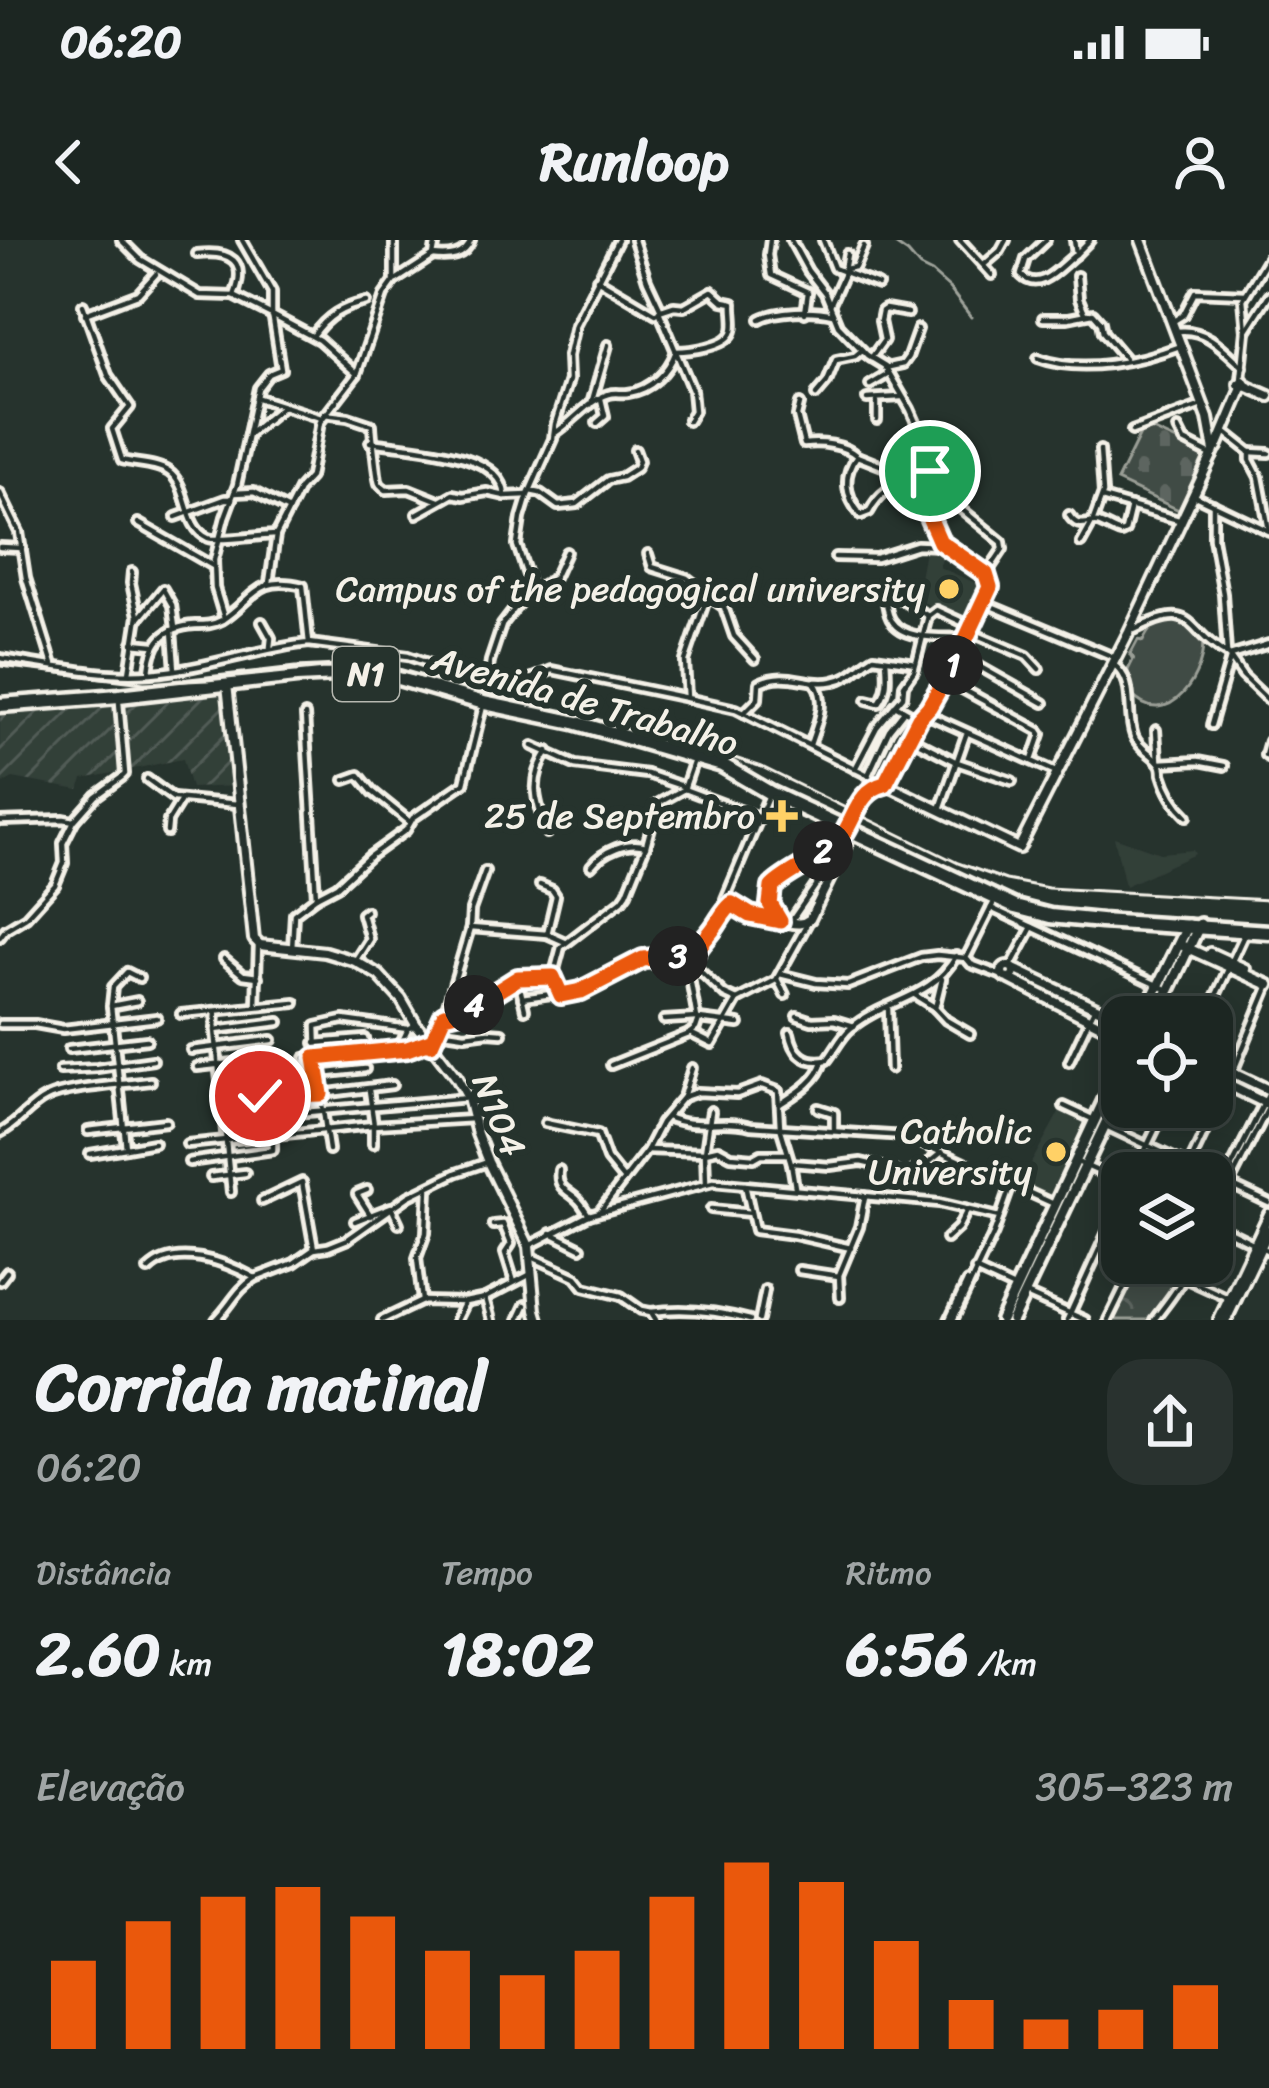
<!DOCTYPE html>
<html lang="pt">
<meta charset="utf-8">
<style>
:root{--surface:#1c2622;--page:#29322f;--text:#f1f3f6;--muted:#a0a5a5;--line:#3a4340;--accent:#ea580c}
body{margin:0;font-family:Sriracha,sans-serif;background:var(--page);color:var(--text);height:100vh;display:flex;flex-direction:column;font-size:45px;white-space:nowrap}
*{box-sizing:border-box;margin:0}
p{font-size:39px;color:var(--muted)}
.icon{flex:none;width:66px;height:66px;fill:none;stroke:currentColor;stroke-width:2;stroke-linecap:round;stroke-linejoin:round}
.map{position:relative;height:1080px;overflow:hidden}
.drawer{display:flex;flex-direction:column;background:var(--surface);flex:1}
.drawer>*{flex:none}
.controls{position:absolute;left:1101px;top:756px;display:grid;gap:24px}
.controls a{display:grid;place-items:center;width:132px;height:132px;border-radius:24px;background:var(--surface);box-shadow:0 6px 30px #0003,0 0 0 3px var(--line);font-size:60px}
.pin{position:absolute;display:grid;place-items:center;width:102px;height:102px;color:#fff;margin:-51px;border:6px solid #fff;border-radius:50%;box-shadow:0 3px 12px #0007}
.km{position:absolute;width:60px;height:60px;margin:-30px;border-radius:50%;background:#222;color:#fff;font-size:33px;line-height:60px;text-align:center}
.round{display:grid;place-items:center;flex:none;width:126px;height:126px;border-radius:36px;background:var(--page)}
.headline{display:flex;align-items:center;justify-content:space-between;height:204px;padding:0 36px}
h1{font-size:66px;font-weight:800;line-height:90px}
.figures{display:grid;grid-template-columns:repeat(3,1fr);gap:18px;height:204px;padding:12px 36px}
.figures div{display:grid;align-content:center}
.figures b{font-size:60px;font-weight:800}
.figures small{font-size:33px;font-weight:400}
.figures p{font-size:33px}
.chart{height:336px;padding:24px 36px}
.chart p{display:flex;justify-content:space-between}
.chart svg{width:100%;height:216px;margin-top:12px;stroke:var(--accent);stroke-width:6}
.status{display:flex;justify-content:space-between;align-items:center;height:84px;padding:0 60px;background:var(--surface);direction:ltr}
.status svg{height:33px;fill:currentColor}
header{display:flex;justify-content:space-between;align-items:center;height:156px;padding:0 36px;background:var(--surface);font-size:54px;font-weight:800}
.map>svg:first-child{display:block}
</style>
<div class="status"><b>06:20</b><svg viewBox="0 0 49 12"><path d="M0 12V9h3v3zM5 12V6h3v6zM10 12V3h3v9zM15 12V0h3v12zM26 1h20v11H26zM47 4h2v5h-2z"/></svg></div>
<header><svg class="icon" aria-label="back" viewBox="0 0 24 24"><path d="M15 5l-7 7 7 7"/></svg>Runloop<svg class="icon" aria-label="person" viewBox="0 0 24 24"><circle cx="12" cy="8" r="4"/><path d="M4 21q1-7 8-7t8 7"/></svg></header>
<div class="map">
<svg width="1269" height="1080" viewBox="0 0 1269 1080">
<defs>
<pattern id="industrial-furrows" width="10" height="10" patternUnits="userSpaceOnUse" patternTransform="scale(3)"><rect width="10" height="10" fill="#333f39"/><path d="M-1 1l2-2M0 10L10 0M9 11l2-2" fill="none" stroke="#515b56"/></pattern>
<pattern id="forest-crowns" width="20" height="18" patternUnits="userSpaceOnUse" patternTransform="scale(3)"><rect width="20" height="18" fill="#414b45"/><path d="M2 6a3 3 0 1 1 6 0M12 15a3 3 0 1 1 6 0" fill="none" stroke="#5d6560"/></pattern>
<pattern id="cemetery-stones" width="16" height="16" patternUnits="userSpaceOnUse" patternTransform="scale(3)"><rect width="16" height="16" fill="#414b45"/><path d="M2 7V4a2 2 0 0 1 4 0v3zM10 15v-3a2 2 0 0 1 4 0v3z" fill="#5d6560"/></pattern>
</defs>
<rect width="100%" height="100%" fill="#26332d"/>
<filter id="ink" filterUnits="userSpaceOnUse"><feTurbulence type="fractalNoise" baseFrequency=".00833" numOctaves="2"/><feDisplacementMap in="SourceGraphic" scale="24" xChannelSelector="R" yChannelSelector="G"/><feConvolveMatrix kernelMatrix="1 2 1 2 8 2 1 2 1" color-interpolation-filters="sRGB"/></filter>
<g filter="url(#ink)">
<g fill="#333f39">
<path d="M926,306L945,312L939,327L978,344L986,354L972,384L916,359Z"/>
<path d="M1114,597L1160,613L1193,610L1195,614L1125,646Z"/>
<path d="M1062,867L1091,880L1053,961L1019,945Z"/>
</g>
<path fill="url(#industrial-furrows)" d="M224,452L237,546L191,548L183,519L83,539L79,550L13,538L0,545V476Z"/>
<path fill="#414b45" stroke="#9a9e96" stroke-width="3" d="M1172,378L1183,379L1202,397C1209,430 1168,496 1130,453L1128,430L1134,418L1130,415L1138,400L1143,401C1149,388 1157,380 1172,378Z"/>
<path fill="url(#forest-crowns)" stroke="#9a9e96" stroke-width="3" d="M1138,1023H1184L1185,1027L1175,1048L1150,1080H1112Z"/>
<path fill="url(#cemetery-stones)" stroke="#9a9e96" stroke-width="3" d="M1144,186L1205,214L1179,270L1117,241Z"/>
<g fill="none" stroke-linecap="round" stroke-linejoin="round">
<path stroke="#9fa39b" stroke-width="3" d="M889,0L908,13L920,27L932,33L949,48L971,77"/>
<defs>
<g id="street">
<path d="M121,0L140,19L200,55L234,56L272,75L273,79L281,129L269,134L258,148L237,245L225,277L214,320L215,348L224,378"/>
<path d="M242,0L272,52V75L319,100L357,134"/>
<path d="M634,0L647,40L661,70"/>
<path d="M770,0L768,15L771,35L808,52L805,73"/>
<path d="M791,0L808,31L825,53L838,85L867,115L885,126L910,169L921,194L927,216L934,255L929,276L940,302L990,339C987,383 937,446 916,485C906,505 896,524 885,544"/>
<path d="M823,0L834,28L878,45"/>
<path d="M960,0L992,35"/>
<path d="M1046,0L1026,19L1021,35C1040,54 1060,26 1076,14L1074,0"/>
<path d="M197,14C231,10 248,21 234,56"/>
<path d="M1076,14L1090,0"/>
<path d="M433,16C449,18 465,17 471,0"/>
<path d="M985,24L1000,11L1006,0"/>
<path d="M845,29L855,27L864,6"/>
<path d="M1077,36L1079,59L1085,73"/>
<path d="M597,39L656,74L659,71L692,150L694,171L688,181"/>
<path d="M396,40L433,16L436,0"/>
<path d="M83,65L108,135L130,167L112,189L122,220C136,224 156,223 169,232C190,247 183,287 208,298C218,302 262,295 276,295"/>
<path d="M830,65L843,36L847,14"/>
<path d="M85,74L138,54L156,34"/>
<path d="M1043,78H1068L1093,73L1101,82L1103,92L1125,118"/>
<path d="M760,79C777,70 813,69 833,74"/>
<path d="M1172,82L1183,75L1195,52L1245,54"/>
<path d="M1178,91C1206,88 1224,109 1243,127"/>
<path d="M1246,91L1269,55"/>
<path d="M313,96C327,76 342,67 366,62"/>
<path d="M871,118L884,100L880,81L882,71L885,69L908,73"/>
<path d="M1038,118C1081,134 1138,122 1180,106"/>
<path d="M885,128L903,124L908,117L918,89"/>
<path d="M1241,140L1246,91L1243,59L1269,16"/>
<path d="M870,145L887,135V131"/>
<path d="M816,155L827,142L836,120L855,116L862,110"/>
<path d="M258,158L321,178"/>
<path d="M867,159L901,157"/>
<path d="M591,164L608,105"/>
<path d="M800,164L797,176L804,204C821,202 844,204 857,216L933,246L1002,302L1003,309L987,333"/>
<path d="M324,174L348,177L372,185C372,190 377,240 379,243C380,246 383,247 386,250L409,249L439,261"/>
<path d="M877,180V162"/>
<path d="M597,183L605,176L601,159"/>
<path d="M1178,189L1184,201L1213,216"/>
<path d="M1132,191L1202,165"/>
<path d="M1225,192L1250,212V220L1259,237L1269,290"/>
<path d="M250,193L282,167"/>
<path d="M555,193C574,181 587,161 609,154C616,152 621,154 628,153C651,150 669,131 676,111C689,111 725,107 732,93C736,86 732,71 733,63L723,61L712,51L684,67L674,66L659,71"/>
<path d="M370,202C405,208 502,209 505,256"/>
<path d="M1250,212L1269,213"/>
<path d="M857,216C841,237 846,257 861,275L869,272C879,253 891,246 911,239"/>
<path d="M927,216L943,213L962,218"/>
<path d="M530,251L540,253L558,266L577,264L608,240L622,237L636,228L639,221L635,210"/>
<path d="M0,253L19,292L26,338L53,425"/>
<path d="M234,253L254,252L289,270"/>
<path d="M1195,256L1269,291"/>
<path d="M1102,258L1182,281"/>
<path d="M1213,264V298L1223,354L1227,413L1243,436L1269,461"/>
<path d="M417,274L453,254L463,256L487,252L505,256L528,255"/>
<path d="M1069,275C1079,290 1084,281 1098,283C1105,285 1113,291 1121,293L1125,291L1131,266"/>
<path d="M176,277L225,259H232"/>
<path d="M138,283L213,326"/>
<path d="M1081,303L1092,283L1103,253L1100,210"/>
<path d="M0,307L22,308"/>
<path d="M648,314L652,327L687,338L708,354L685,421L687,458"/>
<path d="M835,317L876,318L917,305L943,306"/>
<path d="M269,343L276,295L300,248L310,237L320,182L357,134L384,55L394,41V0"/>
<path d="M879,345C889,357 884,370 892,381C905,402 946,396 967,398"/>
<path d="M529,350L533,351L554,338L566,312"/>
<path d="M708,356L724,367L734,396L755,419"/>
<path d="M890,357L902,360L928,376"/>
<path d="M984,363L1116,418"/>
<path d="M140,377L163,349L172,365L175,388"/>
<path d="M262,382L271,398L270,407"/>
<path d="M172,390L175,430"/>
<path d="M1134,390C1199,358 1182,391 1230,416L1269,404"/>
<path d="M970,392L1027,416L1039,429"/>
<path d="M133,403L154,405"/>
<path d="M309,403L408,416L488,444H518L552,430L687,458L736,469L868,535L876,546"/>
<path d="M959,415L1044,463"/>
<path d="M0,418C49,425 102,437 151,433C204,429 255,409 309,403L303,346C257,334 254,359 222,380C213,385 205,385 195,385C163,387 151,403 149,433"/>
<path d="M1113,424C1137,441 1125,471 1134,496C1139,509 1154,514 1160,524C1162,527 1162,531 1162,534C1167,551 1174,564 1187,576"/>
<path d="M129,433L138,376L131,343L132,332"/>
<path d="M946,440L1039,491L1041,494L1032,520"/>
<path d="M487,444L490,421L502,385L529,350L527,335L517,305L521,278L528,255L553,199L555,184L569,140L568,116L575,85L618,0"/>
<path d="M867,460L879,463C889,449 887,436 886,419"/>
<path d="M895,465L919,479"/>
<path d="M744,473L758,459L759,443C788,429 807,447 834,441C851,438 860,425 874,417L916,423"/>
<path d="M924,473L1056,532"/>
<path d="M305,475L316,657"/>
<path d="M1211,485L1230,419"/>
<path d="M1156,490L1158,521"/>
<path d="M912,499L957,522L1012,541"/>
<path d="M1269,501L1265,515L1269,518"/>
<path d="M810,505C816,485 829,461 814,442"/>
<path d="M533,506L575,525L647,534L685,547"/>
<path d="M1160,523L1198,521L1224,526"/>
<path d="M855,529L877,487L903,456L904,445L914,431L928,376L936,370L971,386"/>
<path d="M868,535L889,490L904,471"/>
<path d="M147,539L173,558L238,564"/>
<path d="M345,540L359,535L373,552L410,582"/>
<path d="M684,549L758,577"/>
<path d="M768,557L725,659L728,666C722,673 718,684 712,691C701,703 694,709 695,726L724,754L737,760L776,740L807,684"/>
<path d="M940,569L966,495"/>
<path d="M0,581L64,579L74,581L96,556L122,537L125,534L119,462"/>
<path d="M167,592L168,581L181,560"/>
<path d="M547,593C536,561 528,542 548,511"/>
<path d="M591,626C603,611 628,600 646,606"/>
<path d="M485,631L471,670L470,688L547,694L565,702"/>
<path d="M540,645L552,650L556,656L547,694"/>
<path d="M995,660L966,718L971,724L1003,736"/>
<path d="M728,666L734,664L750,675L777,681"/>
<path d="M991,668L1168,750"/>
<path d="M790,683L819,641L830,632"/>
<path d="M0,697L6,689L26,677L55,645L64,623L63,603L74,581"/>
<path d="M292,709L294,674L316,657L337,646L370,616L406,590L413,578L464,543L483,466"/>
<path d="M224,719L243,735L258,737"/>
<path d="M355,721L369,699L362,674L366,671"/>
<path d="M695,726L690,738L697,778"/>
<path d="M1011,726L1032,687"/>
<path d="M780,734L816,743L848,745L921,717L937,715L966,718"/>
<path d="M518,738L525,770"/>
<path d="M777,739L785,755"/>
<path d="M561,755L553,737L561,707L622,660L627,653L646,606L657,564L684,549L695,517"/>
<path d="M915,755L934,767L946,780L970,794"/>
<path d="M522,758L581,750L643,719L694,715"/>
<path d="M111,766L137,761"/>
<path d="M256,766L258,705"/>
<path d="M888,768L890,829"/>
<path d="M935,768L942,739"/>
<path d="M216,772L215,790L231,952"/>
<path d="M181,774L295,763"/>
<path d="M444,775L469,769L518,738L553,737"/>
<path d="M797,776L812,781L834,780L854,786"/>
<path d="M1206,777L1244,695"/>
<path d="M664,780L697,778"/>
<path d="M0,784H35L63,789L157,778"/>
<path d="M215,790L279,782"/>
<path d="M438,791L465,795L488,792L502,793"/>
<path d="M690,793L712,804L737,760"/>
<path d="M790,793C794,814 805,824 827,820C835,810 841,796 851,788C885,759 932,760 956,716"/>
<path d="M432,802L444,775L470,688"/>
<path d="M315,803L365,799L369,813"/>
<path d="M69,809L147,800"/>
<path d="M191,810L272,800"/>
<path d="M398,810L408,789"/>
<path d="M317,817L316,786L343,780L408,789L414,786"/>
<path d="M305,818L407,809L429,801"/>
<path d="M315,818L329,910"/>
<path d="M1069,822L1095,767"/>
<path d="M611,825L689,794L696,788L699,779L739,784"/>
<path d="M197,827L261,820"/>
<path d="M60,830L97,828L153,820"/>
<path d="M273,839L365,829"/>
<path d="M220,844L256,839"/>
<path d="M369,850L374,885"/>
<path d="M683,857L698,852L737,854L762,845L778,851L780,887L791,923L795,947"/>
<path d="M469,861L495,857"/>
<path d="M780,864C797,853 818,841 823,821"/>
<path d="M1064,866L1092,879"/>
<path d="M818,868L834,873V891"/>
<path d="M667,877C695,890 724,878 751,886L905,896L1054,964"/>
<path d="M257,878L256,866L261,856L321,854L392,845"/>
<path d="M225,879L468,858"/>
<path d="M545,883L598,894L607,919L624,940"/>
<path d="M1108,887L1206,933"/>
<path d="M88,891L166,882"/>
<path d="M0,893C18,884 28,867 46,858C68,847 123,845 151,841"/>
<path d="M187,904L373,885L473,879"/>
<path d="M373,904V886"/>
<path d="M126,908L154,903"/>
<path d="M647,910L705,912L718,909L731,916L754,918L761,914H786"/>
<path d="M90,914L126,908L111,766L113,747L127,732L139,738"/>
<path d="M1075,921L1122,942"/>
<path d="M189,922L273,910V895"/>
<path d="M791,923L830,926L861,922L891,929L902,936L926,925L942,912"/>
<path d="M1189,925L1233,832L1269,745"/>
<path d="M559,930C556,950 569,950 579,961C583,965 585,970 589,975"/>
<path d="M1134,933L1166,867"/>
<path d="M1212,936L1269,963"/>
<path d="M211,937L245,933"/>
<path d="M706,942L705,912L711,871"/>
<path d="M745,945L755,990L794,995L851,1008"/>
<path d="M367,950L357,954L371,976"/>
<path d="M262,961L302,942L314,1009"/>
<path d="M1212,965L1269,853"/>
<path d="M711,969L751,973"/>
<path d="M600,971L647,910L661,883L683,857L692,828"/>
<path d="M1212,978L1269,866"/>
<path d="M355,981L391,967L399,984"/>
<path d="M1212,983L1269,1011"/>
<path d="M493,985L503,984L511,1004L505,1013L514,1042"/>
<path d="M551,993L581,1008"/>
<path d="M946,999L958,988L967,970"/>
<path d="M529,1006L589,975L713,942L939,963L999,977"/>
<path d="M532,1017L576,1037L584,1047L621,1056L641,1070L651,1072L656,1080"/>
<path d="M148,1030C175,1003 226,1022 255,1038L294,1023L314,1009L328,1007L348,999L409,956L456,933L488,922"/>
<path d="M799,1030L839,1036"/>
<path d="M975,1030L1014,1048"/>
<path d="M1184,1038L1228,1058"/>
<path d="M0,1041L7,1032"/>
<path d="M1024,1053L1085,1080"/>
<path d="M485,1058L491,1080"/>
<path d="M840,1058L839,1035L859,987L865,956"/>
<path d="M422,1061L417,1018L426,993L428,949"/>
<path d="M651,1072C685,1067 717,1071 750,1080"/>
<path d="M216,1080C232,1064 236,1050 255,1038"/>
<path d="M382,1080L422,1061L465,1062L485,1058L531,1034"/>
<path d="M456,1080L465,1062"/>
<path d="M518,1080L525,1065"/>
<path d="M759,1080L765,1050"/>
<path d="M949,1080L967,1042"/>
<path d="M953,1080L994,993L1011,945"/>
<path d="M1067,1080L1122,959"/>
<path d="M1108,1080L1136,1023"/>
<path d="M1154,1080C1168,1061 1182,1046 1189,1023"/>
</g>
<g id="secondary">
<path d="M1243,141L1246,146L1242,148L1239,144Z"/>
<path d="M1246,146L1269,156"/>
<path d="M1217,207L1242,148"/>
<path d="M227,444L254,699L260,705L325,712L355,721L379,735L401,759L416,785L457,838L468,858L477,894L488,922L529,1006L535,1070L538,1080"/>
<path d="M862,559L876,546L885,544L1019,608L1129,392L1214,211L1208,178L1141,0"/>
<path d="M774,672L780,681C791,682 800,687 810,679L854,589"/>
<path d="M1183,706L1269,745"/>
<path d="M1210,713L1245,729"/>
<circle cx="1008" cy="732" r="6"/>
<path d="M1014,729L1122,780"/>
<path d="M1008,738L1122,796"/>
<path d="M1212,823L1269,850"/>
<path d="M1212,837L1269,865"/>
<path d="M1219,1080L1269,974"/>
<path d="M1226,1080L1269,990"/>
</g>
<g id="primary">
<path d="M1143,777L1188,685"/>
<path d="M1156,777L1200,684"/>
<path d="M1001,1080L1122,822"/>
<path d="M1012,1080L1122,849"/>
</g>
<path id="highway" d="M0,465L119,456L296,436L359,433L398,438L484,463L574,482L722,525L770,553L1015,667L1050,676L1101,681L1269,692"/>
</defs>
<use href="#street" stroke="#f4f1e8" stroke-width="14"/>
<use href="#secondary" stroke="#f4f1e8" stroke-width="16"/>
<use href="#primary" stroke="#f4f1e8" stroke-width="18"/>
<use href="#highway" stroke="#f4f1e8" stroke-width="21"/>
<use href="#street" stroke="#26332d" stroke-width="4.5"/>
<use href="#secondary" stroke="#26332d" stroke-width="8"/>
<use href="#primary" stroke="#26332d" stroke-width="9"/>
<use href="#highway" stroke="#26332d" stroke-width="12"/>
<path stroke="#f4f1e8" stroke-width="3" d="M0,426L144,443L207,440L325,428L389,429L683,501L762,527L958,623L1006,640L1048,648L1269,660"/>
<defs>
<path id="secondary-bridge" d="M774,672L769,659L772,647L839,600L862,559"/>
</defs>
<use href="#secondary-bridge" stroke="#f4f1e8" stroke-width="16" stroke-linecap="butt"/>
<use href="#secondary-bridge" stroke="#26332d" stroke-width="8"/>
</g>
</g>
<g fill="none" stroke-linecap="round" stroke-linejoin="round" filter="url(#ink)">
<defs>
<path id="route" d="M260,856L321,854L315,818L407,809L430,801L431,804L444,775L469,769L518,738L553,737L561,755L581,751L643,719L694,715C700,703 709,696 716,685C722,676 724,671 732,664L750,675L780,681L770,664L772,647C791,628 829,617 843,595C856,576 859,550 885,544L919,478L929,467L958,416L990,347L986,334L940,302L929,277L934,255L930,231"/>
</defs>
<use href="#route" stroke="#fff" stroke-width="24"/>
<use href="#route" stroke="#ea580c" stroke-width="15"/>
</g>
<g fill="#ffd166" stroke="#26332d" stroke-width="4.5">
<circle cx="949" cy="349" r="12"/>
<path d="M776 558h12v12h12v12h-12v12h-12v-12h-12v-12h12z"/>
<circle cx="1056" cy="912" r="12"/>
</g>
<g text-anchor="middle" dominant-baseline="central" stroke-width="12" stroke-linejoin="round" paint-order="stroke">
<rect fill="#26332d" stroke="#b6b8b0" stroke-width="3" x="333" y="407" width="66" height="54" rx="9"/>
<g font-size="33" font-weight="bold" fill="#f4f1e8">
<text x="366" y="434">N1</text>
</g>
<g font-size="36" fill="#f4f1e8" stroke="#26332d" text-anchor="end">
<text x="925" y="349">Campus of the pedagogical university</text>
<text x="755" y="576">25 de Septembro</text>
<text x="1032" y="891">Catholic<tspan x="1032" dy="41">University</tspan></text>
</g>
<g font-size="36" fill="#f4f1e8" stroke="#26332d">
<text transform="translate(585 461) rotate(16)">Avenida de Trabalho</text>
<text transform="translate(499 875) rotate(68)">N104</text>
</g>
</g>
</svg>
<div class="controls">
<a><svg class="icon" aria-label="locate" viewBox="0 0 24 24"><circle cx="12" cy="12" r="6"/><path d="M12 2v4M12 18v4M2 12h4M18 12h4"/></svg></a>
<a><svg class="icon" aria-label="layers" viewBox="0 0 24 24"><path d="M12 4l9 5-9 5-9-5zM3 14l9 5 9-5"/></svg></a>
</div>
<div class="pin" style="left:930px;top:231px;background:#1e9e55"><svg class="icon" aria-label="arrive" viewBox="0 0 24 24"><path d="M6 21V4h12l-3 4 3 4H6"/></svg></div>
<div class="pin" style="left:260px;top:856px;background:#d93025"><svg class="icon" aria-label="check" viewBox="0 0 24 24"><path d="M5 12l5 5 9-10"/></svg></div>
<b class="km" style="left:953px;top:425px">1</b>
<b class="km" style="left:823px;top:611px">2</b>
<b class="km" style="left:678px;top:716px">3</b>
<b class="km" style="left:474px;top:765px">4</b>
</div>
<section class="drawer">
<div class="headline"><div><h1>Corrida matinal</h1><p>06:20</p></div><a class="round"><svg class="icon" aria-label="share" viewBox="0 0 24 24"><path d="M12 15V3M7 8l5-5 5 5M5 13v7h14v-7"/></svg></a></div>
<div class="figures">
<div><p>Distância</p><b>2.60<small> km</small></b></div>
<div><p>Tempo</p><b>18:02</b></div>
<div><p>Ritmo</p><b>6:56<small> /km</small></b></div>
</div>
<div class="chart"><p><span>Elevação</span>305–323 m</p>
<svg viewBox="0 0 160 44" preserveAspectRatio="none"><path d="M5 44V26M15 44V18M25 44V13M35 44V11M45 44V17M55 44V24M65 44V29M75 44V24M85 44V13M95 44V6M105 44V10M115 44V22M125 44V34M135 44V38M145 44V36M155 44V31"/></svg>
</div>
</section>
